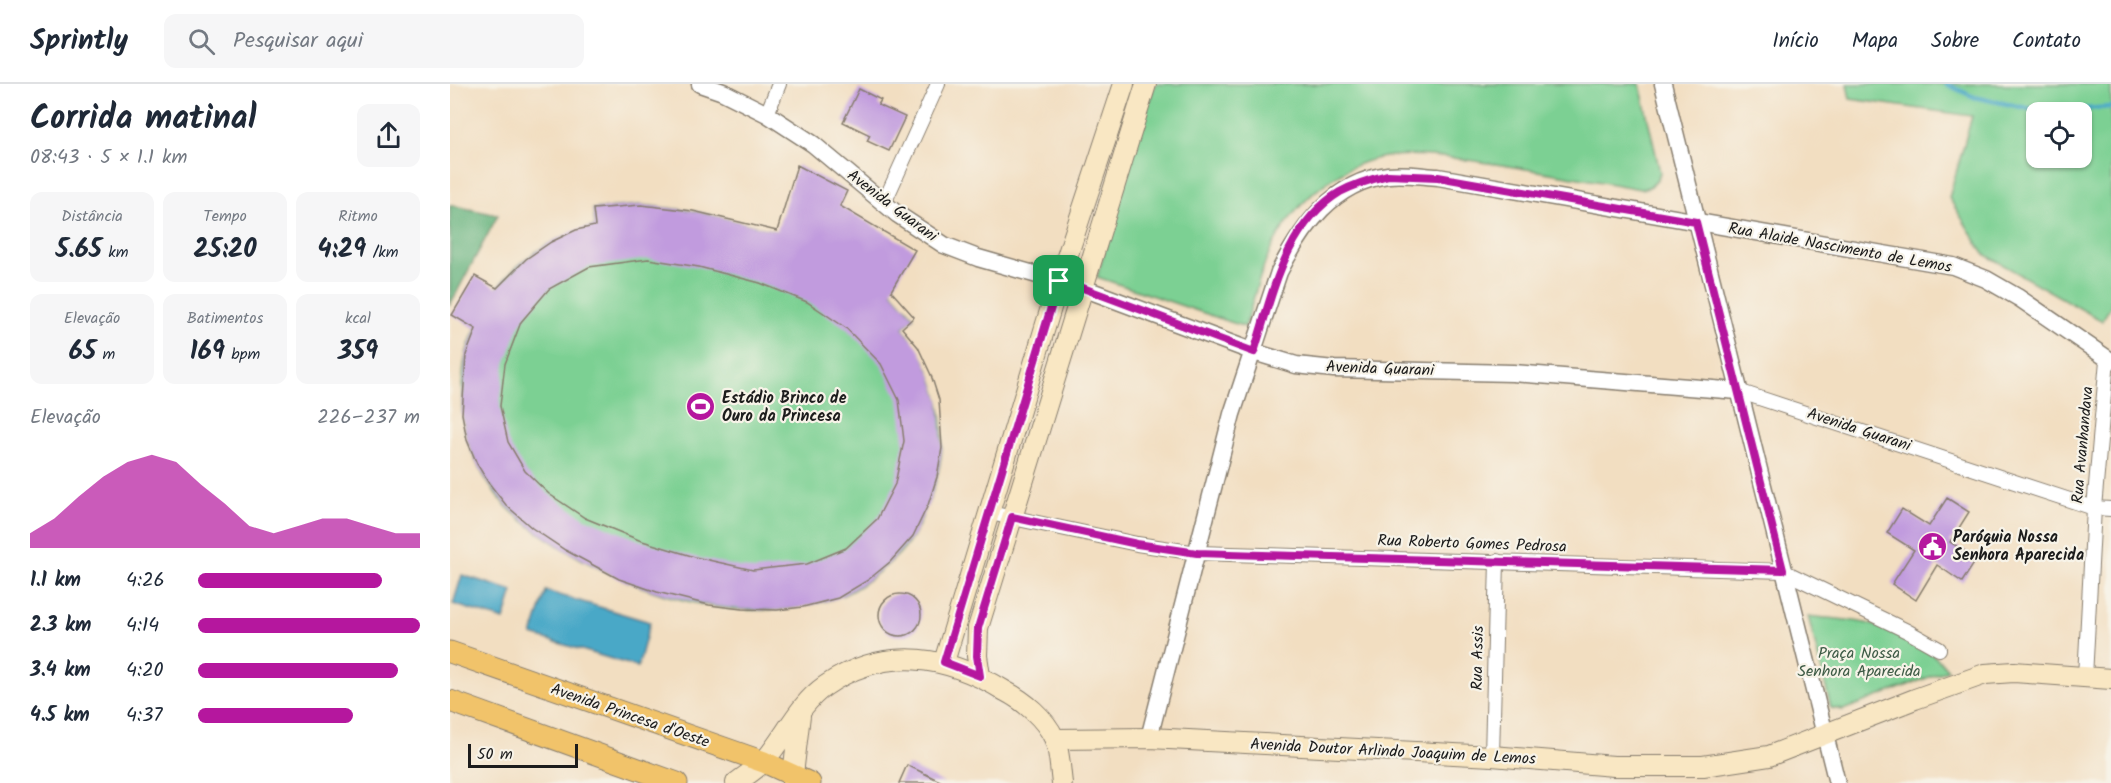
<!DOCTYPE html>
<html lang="pt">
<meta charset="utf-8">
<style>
:root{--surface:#fff;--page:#f6f6f7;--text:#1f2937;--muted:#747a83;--line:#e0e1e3;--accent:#b5179e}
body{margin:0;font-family:Kalam,sans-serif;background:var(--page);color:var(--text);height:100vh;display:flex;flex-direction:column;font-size:22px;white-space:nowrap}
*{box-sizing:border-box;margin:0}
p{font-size:20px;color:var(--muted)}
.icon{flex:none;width:33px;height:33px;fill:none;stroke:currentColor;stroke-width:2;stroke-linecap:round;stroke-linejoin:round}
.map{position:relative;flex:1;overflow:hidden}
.details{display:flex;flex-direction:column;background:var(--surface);width:450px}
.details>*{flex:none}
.fabs{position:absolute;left:1576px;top:18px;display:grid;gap:12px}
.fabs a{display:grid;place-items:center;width:66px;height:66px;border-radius:12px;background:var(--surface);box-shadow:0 2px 4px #0004;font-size:30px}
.scale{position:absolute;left:18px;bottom:15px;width:110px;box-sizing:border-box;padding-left:6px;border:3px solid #1c1c1c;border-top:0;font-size:16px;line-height:21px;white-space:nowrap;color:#1c1c1c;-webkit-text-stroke:4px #f7f3e8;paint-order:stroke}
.pin{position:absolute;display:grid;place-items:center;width:51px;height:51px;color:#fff;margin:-26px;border-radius:12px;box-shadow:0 3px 9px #0006}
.round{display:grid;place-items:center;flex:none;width:63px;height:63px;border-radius:12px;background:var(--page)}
.summary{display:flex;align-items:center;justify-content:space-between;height:102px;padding:0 30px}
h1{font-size:33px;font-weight:700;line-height:45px}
.stats{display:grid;grid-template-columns:repeat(3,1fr);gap:9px;height:102px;padding:6px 30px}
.stats div{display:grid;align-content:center;border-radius:12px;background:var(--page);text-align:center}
.stats b{font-size:26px;font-weight:700}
.stats small{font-size:16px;font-weight:400}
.stats p{font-size:16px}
.chart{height:168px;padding:12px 30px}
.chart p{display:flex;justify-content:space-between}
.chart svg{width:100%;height:108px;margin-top:6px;fill:var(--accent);opacity:.7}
ul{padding:0 30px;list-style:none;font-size:20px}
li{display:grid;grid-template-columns:96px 72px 1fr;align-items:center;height:45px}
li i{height:15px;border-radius:8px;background:var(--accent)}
header{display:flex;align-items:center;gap:36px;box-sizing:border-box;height:84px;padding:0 30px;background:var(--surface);border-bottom:2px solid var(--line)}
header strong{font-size:28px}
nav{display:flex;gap:33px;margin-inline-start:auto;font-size:21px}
.search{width:420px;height:54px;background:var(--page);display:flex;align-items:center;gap:15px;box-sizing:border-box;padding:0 21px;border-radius:12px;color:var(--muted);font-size:22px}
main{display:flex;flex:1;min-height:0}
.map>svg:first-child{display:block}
</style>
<header>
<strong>Sprintly</strong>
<div class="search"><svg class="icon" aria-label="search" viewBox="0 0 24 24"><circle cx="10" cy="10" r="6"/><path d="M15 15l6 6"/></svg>Pesquisar aqui</div>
<nav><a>Início</a><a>Mapa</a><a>Sobre</a><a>Contato</a></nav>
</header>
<main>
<section class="details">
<div class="summary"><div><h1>Corrida matinal</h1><p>08:43 · 5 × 1.1 km</p></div><a class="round"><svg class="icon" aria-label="share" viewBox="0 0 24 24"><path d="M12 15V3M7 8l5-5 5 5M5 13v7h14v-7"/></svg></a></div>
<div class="stats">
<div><p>Distância</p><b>5.65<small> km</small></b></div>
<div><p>Tempo</p><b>25:20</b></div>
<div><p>Ritmo</p><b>4:29<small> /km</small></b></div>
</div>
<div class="stats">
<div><p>Elevação</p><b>65<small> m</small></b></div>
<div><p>Batimentos</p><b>169<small> bpm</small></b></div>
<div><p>kcal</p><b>359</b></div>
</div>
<div class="chart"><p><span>Elevação</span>226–237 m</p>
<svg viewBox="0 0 160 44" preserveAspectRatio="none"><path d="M0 44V38L10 32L20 23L30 15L40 9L50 6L60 9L70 18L80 26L90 35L100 38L110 35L120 32L130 32L140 35L150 38L160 38V44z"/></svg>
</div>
<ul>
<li><b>1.1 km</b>4:26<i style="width:83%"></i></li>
<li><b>2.3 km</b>4:14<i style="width:100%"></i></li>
<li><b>3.4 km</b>4:20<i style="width:90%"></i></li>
<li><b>4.5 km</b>4:37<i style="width:70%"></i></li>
</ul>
</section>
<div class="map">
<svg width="1661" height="699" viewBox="0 0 1661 699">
<rect width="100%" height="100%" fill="#f7f3e8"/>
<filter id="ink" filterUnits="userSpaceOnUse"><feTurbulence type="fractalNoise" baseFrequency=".0167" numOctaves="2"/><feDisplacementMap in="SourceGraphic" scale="12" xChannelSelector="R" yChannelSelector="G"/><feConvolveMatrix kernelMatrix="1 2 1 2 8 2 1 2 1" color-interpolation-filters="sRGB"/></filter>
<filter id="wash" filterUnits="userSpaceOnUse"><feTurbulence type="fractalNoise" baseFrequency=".008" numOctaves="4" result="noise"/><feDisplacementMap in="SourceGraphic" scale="24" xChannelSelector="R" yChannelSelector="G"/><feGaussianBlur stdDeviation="1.35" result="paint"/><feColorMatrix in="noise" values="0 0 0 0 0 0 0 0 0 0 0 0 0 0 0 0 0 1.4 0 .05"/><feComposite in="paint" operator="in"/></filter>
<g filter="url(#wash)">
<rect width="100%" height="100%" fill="#f2dec1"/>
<g fill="#7cd093" stroke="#4c7658" stroke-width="1.5" fill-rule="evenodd">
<path d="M705,0H1190L1210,88C1208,99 1201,104 1190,105C1148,97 1106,90 1064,83C1024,77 983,69 942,72C892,77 849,115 825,157C811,183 804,215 795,243L647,193L694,29Z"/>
<path d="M1397,0H1661V221L1652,237L1534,170L1499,114L1522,32L1400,15ZM1587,28H1632V74H1587Z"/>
<path d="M191,121L243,127L333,149L379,168L441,207L464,233L452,244C496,297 504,362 476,424C472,433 468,444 463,453C449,474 410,506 386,514C370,519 343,525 325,526C249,530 172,501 109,462C90,450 70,437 55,421C39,403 26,381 18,358C10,335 10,295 16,271C18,261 23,251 27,241C47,189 92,155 145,142L143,125Z"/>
<path d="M1358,532C1379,535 1403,535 1423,541C1449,548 1482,565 1498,586L1393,626L1381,624Z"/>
</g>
<path fill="#65b27d" stroke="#40674c" stroke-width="1.5" d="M0,121L48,131L0,221Z"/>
<g fill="#48a8c7" stroke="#326272" stroke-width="1.5">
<path d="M12,491L63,507L54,536L3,520Z"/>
<path d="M96,507L200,538L188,583L82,551Z"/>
</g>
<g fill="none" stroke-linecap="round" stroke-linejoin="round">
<path stroke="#48a8c7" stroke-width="4.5" d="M1496,0L1524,13L1595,28L1661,23"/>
</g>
<g id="blocks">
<g fill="#c19bde" fill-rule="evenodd">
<path d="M409,5L431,16L428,21L455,33L439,67L417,57L420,51L393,38Z"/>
<path d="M347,81L397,107L390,122L465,166L441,207L464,233L452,244L468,263L481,291L489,316L492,364L487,393L478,421L463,452L440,478L418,496L388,514L353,523L327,526L292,525L259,521L207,508L169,495L115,466L82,444L56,421L38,398L27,380L17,356L12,330L16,271L26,245L2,231L25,192L47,204L76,175L101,158L126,146L145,142L143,125L191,121L243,127L327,147ZM198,175L249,183L310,199L357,218L396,244L431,280L449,316L454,357L445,400L427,435L396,464L357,480L303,486L245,473L189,456L135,434L99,410L75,387L58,358L50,322L55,280L71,238L99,205L139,183Z"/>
<path d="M1497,414L1519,428L1500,458L1527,475L1512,498L1487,481L1466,516L1442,500L1464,466L1437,449L1452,425L1479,442Z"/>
<circle cx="450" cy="531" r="21"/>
<path d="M457,681L494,699H449Z"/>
</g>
</g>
</g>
<g filter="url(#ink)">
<use href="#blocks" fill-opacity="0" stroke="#877d6e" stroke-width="1.5"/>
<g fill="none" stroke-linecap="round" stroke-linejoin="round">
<defs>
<g id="minor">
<path d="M317,30L329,0"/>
<path d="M434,119L488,0"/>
<path d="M1288,307L1644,424L1661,425"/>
<path d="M540,429L687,460L747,469L1333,487L1457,547L1489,565"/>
<path d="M1635,593L1644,424L1657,276"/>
<path d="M1042,672L1047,477"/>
</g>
<g id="tertiary">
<path d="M250,0L273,8L317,30L363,60L447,130L494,161L528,174L633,204L804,268L846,281L884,285L1063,289L1288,307"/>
<path d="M1213,0L1387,699"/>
<path d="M699,654L782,330L829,188C852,143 883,98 938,91C954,89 972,92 988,93L1503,182L1536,195L1569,214L1661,277"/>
</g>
<g id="secondary">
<path d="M494,578L609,197L674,0"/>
<path d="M530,592L527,572L528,544L696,0"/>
<path d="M605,655L700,654L1042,672L1164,682H1253L1319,672L1465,615L1535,590L1564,588L1661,595"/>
<path d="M286,699C295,692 307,685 315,676C335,653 349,620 375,602C435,561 496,571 555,607C574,617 595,634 604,654C610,666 610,686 612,699"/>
<path d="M342,699L350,631"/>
</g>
<g id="primary">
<path d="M0,568L314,678L360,699"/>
<path d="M0,617L227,699"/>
</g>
</defs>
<use href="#minor" stroke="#877d6e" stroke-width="16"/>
<use href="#tertiary" stroke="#877d6e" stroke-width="19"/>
<use href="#secondary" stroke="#877d6e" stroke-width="22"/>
<use href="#primary" stroke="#877d6e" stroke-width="23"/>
<use href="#minor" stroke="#fff" stroke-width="14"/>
<use href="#tertiary" stroke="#fff" stroke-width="16"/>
<use href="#secondary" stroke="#f9e7c3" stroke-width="20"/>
<use href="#primary" stroke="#f1c36a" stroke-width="21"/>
</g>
</g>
<g fill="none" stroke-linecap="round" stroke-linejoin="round" filter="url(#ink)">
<defs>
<path id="route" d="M938,91L988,93L1246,138L1333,486L747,469L687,460L562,433L528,544L527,572L530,592L494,578L609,197L633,204L804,268C822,212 835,141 890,108C905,100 922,95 938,91Z"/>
</defs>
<use href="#route" stroke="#fff" stroke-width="12"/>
<use href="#route" stroke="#b5179e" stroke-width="8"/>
</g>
<defs>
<symbol id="stadium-disc" viewBox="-11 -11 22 22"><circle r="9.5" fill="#b5179e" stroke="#f7f3e8"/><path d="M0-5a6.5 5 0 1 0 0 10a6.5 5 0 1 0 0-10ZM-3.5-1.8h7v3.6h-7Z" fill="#fff"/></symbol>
<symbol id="civic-disc" viewBox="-11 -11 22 22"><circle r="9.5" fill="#b5179e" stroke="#f7f3e8"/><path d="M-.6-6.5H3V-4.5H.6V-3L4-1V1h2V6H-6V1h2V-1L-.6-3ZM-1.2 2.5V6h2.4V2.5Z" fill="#fff"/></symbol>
</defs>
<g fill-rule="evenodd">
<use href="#stadium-disc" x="234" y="306" width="33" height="33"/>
<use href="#civic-disc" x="1466" y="446" width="33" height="33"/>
</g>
<g text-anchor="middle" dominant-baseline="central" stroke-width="4.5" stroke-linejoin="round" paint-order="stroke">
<g font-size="16" fill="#1c1c1c" stroke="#f7f3e8">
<text transform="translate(442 122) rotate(37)">Avenida Guarani</text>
<text transform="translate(1390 164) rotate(10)">Rua Alaide Nascimento de Lemos</text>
<text transform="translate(930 285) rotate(2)">Avenida Guarani</text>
<text transform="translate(1409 346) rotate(18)">Avenida Guarani</text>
<text transform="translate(1633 361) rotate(-85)">Rua Avanhandava</text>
<text transform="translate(1022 460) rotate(2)">Rua Roberto Gomes Pedrosa</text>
<text transform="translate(1028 574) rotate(-89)">Rua Assis</text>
<text transform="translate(180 632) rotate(19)">Avenida Princesa d'Oeste</text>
<text transform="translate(943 668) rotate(3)">Avenida Doutor Arlindo Joaquim de Lemos</text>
</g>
<g font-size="16" font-weight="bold" fill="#1c1c1c" stroke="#f7f3e8" text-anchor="start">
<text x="272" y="314">Estádio Brinco de<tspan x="272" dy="18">Ouro da Princesa</tspan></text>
<text x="1503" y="453">Paróquia Nossa<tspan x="1503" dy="18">Senhora Aparecida</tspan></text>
</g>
<g font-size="16" fill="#3e5b46" stroke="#f7f3e8">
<text x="1409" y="569">Praça Nossa<tspan x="1409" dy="18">Senhora Aparecida</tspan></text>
</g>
</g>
</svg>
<div class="fabs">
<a><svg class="icon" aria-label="locate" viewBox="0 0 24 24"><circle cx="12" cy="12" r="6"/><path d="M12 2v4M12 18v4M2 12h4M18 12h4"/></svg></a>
</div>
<div class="scale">50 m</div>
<div class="pin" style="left:609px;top:197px;background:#1e9e55"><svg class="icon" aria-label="arrive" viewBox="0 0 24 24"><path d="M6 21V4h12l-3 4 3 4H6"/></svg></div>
</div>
</main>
